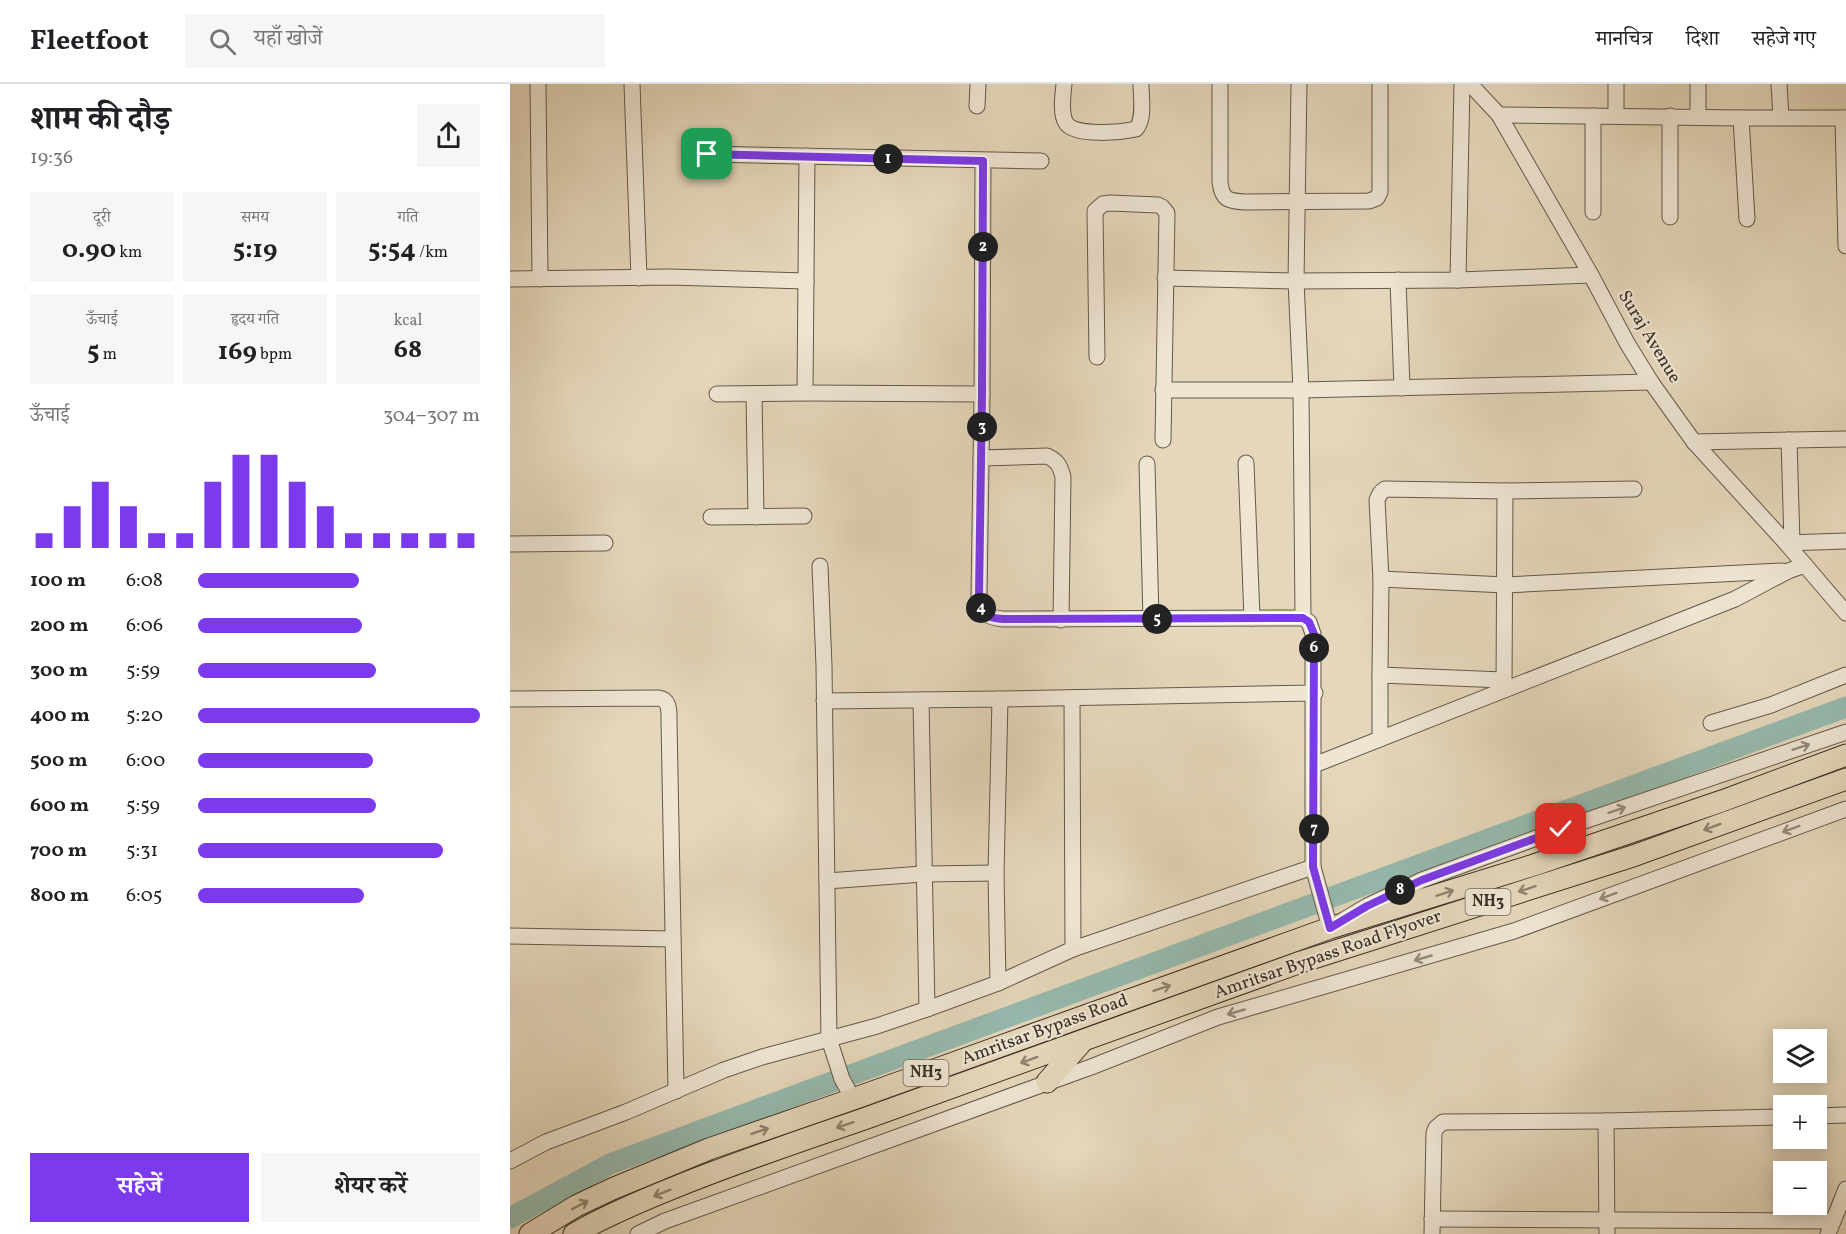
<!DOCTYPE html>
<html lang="hi">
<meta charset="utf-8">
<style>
:root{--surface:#fff;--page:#f6f6f6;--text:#202124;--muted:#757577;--line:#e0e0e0;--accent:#7c3aed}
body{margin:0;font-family:Vollkorn,"Noto Serif Devanagari",serif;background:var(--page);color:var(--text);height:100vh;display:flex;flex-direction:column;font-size:22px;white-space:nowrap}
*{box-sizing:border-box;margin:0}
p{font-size:20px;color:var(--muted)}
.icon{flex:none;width:33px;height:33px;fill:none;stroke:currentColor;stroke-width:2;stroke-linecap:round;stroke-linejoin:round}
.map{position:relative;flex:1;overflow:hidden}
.panel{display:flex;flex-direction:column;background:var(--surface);width:510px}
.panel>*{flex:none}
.fabs{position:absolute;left:1263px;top:945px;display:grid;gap:12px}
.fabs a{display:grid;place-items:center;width:54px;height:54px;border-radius:0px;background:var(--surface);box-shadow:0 3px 15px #0003;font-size:30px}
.pin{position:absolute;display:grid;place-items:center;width:51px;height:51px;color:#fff;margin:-26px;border-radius:12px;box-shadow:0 3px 9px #0006}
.km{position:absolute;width:30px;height:30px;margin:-15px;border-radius:50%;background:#222;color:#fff;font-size:16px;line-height:30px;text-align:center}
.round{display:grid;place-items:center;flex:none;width:63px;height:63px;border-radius:0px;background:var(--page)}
.headline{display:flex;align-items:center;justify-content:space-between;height:102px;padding:0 30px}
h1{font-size:33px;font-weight:700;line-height:45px}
.figures{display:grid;grid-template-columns:repeat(3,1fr);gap:9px;height:102px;padding:6px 30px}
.figures div{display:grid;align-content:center;border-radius:0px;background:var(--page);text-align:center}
.figures b{font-size:26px;font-weight:700}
.figures small{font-size:16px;font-weight:400}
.figures p{font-size:16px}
.chart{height:168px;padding:12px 30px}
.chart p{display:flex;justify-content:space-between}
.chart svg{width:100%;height:108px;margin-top:6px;stroke:var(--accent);stroke-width:6}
.action{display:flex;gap:12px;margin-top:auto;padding:12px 30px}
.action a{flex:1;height:69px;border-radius:0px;background:var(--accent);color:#fff;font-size:24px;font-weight:700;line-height:69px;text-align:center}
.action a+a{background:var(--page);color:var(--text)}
ul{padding:0 30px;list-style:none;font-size:20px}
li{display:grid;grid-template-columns:96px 72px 1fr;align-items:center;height:45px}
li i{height:15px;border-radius:8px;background:var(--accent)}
header{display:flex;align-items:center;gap:36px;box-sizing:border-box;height:84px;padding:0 30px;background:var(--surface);border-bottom:2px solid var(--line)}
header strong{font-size:28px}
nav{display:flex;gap:33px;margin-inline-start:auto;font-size:21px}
.search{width:420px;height:54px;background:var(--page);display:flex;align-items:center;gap:15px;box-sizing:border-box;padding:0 21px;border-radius:0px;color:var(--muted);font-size:22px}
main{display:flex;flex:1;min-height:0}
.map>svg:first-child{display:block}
</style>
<header>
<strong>Fleetfoot</strong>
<div class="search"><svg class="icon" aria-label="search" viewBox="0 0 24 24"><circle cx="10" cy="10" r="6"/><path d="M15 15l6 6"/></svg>यहाँ खोजें</div>
<nav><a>मानचित्र</a><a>दिशा</a><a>सहेजे गए</a></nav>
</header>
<main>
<section class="panel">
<div class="headline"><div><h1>शाम की दौड़</h1><p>19:36</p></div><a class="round"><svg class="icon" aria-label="share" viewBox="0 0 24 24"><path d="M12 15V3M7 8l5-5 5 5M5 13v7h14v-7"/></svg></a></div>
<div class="figures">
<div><p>दूरी</p><b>0.90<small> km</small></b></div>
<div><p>समय</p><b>5:19</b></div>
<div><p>गति</p><b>5:54<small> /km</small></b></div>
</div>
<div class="figures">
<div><p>ऊँचाई</p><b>5<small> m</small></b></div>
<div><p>हृदय गति</p><b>169<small> bpm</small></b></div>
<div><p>kcal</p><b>68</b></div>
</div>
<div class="chart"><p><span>ऊँचाई</span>304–307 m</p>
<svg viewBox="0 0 160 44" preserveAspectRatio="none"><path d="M5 44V38M15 44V27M25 44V17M35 44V27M45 44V38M55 44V38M65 44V17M75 44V6M85 44V6M95 44V17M105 44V27M115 44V38M125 44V38M135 44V38M145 44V38M155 44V38"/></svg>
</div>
<ul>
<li><b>100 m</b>6:08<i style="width:57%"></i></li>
<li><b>200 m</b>6:06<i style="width:58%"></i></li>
<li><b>300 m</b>5:59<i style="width:63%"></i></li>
<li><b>400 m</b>5:20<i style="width:100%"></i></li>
<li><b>500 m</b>6:00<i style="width:62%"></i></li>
<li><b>600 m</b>5:59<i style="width:63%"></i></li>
<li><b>700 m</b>5:31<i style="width:87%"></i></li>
<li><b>800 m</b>6:05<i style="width:59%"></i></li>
</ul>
<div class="action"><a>सहेजें</a><a>शेयर करें</a></div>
</section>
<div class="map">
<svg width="1336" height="1150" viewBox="0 0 1336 1150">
<rect width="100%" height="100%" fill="#e5d7bb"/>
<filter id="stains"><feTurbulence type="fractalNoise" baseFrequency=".00333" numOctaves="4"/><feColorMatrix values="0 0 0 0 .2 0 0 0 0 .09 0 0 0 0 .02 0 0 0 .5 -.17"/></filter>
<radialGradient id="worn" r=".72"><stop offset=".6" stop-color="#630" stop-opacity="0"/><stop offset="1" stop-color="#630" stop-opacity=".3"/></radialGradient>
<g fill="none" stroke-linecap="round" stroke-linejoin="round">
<path stroke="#96baaf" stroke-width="21" d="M0,1134L100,1080L1336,623"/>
<defs>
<g id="minor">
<path d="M28,0L30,195"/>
<path d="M122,0L129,194"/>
<path d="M554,0C553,11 550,29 556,39C565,53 612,48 626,45C635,35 631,13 631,0"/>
<path d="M710,0V98C712,116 718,117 735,118L859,117L867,114L870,108V0"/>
<path d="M789,0L786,197L791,306L793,534"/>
<path d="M960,0L989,31L1081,191L1117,259L1141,298L1184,358L1276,459L1336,457"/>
<path d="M1269,0L1271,33"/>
<path d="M467,22L468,0"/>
<path d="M989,31L1231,34H1336"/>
<path d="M1083,32V128"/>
<path d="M1106,32V0"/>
<path d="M1160,32V133"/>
<path d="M1188,33V0"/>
<path d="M1231,34L1237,135"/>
<path d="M1333,34L1336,162"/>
<path d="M197,70L531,77"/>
<path d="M473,77L472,310L469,512C472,530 475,533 493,535L793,534L799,538L803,550V783L820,844L857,822L912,796L1051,745L1336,648"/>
<path d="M655,194L786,197L948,196L1081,191"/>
<path d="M0,195L160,193L296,197"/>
<path d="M888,196L892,304"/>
<path d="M948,196L952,0"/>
<path d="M587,273L585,127L593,120L600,119L648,121L652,123L657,129L653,356"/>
<path d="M653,306H791L1141,298"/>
<path d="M295,309L297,72"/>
<path d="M207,310L295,309L472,310"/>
<path d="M244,310L246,433"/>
<path d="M1279,356L1282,459"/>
<path d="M1184,358L1336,355"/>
<path d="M471,374L537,372C548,377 550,382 553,393L551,536"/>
<path d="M736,379L742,534"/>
<path d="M637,380L641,535"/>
<path d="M201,433L294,432"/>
<path d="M1276,459L1336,529"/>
<path d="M0,460L95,459"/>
<path d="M310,482L314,582L319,955L332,995L343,1015"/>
<path d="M871,495L995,501L1272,487"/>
<path d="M870,591L871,495L867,416C869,411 870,408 875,405L995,407L1124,405"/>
<path d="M994,606L995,407"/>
<path d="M562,614L563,865"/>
<path d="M0,615L148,614C160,615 159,627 159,637L166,1007"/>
<path d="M490,615L805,609"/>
<path d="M411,616L417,925"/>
<path d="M314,617L490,615L486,789L488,899"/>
<path d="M1201,639L1261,621L1336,591"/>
<path d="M870,655V591L993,596"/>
<path d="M804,681L1225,515L1278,487L1295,481"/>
<path d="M317,797L413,790L486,789"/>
<path d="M0,852L162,855"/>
<path d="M1306,1032L1336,1031"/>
<path d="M1096,1037L1097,1150"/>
<path d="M0,1077L36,1058L116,1028L214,986L252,973L367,942L417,925L488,899L563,865L803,783"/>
<path d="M922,1135L1323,1137"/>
<path d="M128,1150L155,1137L581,983L708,933L1004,847L1336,725"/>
<path d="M922,1150L924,1049L926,1044L933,1038L1096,1037L1274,1033"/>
<path d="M1318,1150L1336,1105"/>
</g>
<g id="highway">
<path d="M537,998L571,959"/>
<path d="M20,1150L66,1122L102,1105L199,1065L343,1015L820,844L1024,781L1212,717L1336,671"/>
<path d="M64,1150C97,1131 133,1116 168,1102C228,1078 289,1057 351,1036L791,878L1123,772L1336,695"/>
</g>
</defs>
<use href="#minor" stroke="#63594a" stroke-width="17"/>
<use href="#highway" stroke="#382f24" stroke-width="23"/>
<use href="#minor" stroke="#eee5d3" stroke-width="15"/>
<use href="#highway" stroke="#e5d7bb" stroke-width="21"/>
</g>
<defs><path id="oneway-shaft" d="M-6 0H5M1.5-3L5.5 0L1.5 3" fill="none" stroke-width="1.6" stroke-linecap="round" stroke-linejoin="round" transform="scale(1.5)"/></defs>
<g stroke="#938a7c">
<use href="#oneway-shaft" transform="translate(1291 663) rotate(-18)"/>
<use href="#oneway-shaft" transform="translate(1107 726) rotate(-19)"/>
<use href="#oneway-shaft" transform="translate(1281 745) rotate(160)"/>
<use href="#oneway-shaft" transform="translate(1098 812) rotate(160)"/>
<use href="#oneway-shaft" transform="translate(913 874) rotate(164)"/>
<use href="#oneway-shaft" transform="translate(726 928) rotate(164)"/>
</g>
<g stroke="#8e8370">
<use href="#oneway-shaft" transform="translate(1202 743) rotate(160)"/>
<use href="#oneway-shaft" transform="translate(1017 805) rotate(162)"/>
<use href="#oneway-shaft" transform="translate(935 809) rotate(-18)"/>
<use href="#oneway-shaft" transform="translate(652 904) rotate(-19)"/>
<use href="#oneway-shaft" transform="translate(519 976) rotate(160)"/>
<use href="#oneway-shaft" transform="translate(335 1041) rotate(162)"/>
<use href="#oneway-shaft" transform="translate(250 1047) rotate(-19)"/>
<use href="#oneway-shaft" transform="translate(152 1109) rotate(158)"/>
<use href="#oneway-shaft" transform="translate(70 1121) rotate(-27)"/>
</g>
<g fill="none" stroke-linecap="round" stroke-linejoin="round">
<defs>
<path id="route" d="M197,70L473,77L472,310L469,512C472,530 475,534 493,535L793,534L799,538L804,550L803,783L820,844L857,822L912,796L1051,745"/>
</defs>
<use href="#route" stroke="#fff" stroke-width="12"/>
<use href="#route" stroke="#7c3aed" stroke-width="8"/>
</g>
<g text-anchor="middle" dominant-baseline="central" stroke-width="4.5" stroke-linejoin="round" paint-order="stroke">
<g fill="#eee5d3" stroke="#6f6658" stroke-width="1.5">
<rect x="955.5" y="805" width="45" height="26" rx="4.5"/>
<rect x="393.5" y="976" width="45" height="26" rx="4.5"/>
</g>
<g font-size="16" font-weight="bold" fill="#382f24">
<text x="978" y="818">NH3</text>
<text x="416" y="989">NH3</text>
</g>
<g font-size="18" fill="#382f24" stroke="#eee5d3">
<text transform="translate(1139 253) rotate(59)">Suraj Avenue</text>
<text transform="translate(818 871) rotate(-19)">Amritsar Bypass Road Flyover</text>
<text transform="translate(535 946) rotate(-20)">Amritsar Bypass Road</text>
</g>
</g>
<rect width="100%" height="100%" filter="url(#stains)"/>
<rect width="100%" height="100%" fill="url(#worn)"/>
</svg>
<div class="fabs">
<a><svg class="icon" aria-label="layers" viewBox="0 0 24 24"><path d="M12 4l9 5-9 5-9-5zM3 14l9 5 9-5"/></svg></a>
<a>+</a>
<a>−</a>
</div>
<div class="pin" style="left:197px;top:70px;background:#1e9e55"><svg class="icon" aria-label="arrive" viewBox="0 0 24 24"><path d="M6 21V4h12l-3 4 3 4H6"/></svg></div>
<div class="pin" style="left:1051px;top:745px;background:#d93025"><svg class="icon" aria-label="check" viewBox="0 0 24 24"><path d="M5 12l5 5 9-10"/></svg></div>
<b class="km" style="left:378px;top:75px">1</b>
<b class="km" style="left:473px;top:163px">2</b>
<b class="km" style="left:472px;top:343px">3</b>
<b class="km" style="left:471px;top:524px">4</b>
<b class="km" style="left:647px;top:535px">5</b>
<b class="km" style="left:804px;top:564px">6</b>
<b class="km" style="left:804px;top:745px">7</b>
<b class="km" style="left:890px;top:806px">8</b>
</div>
</main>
